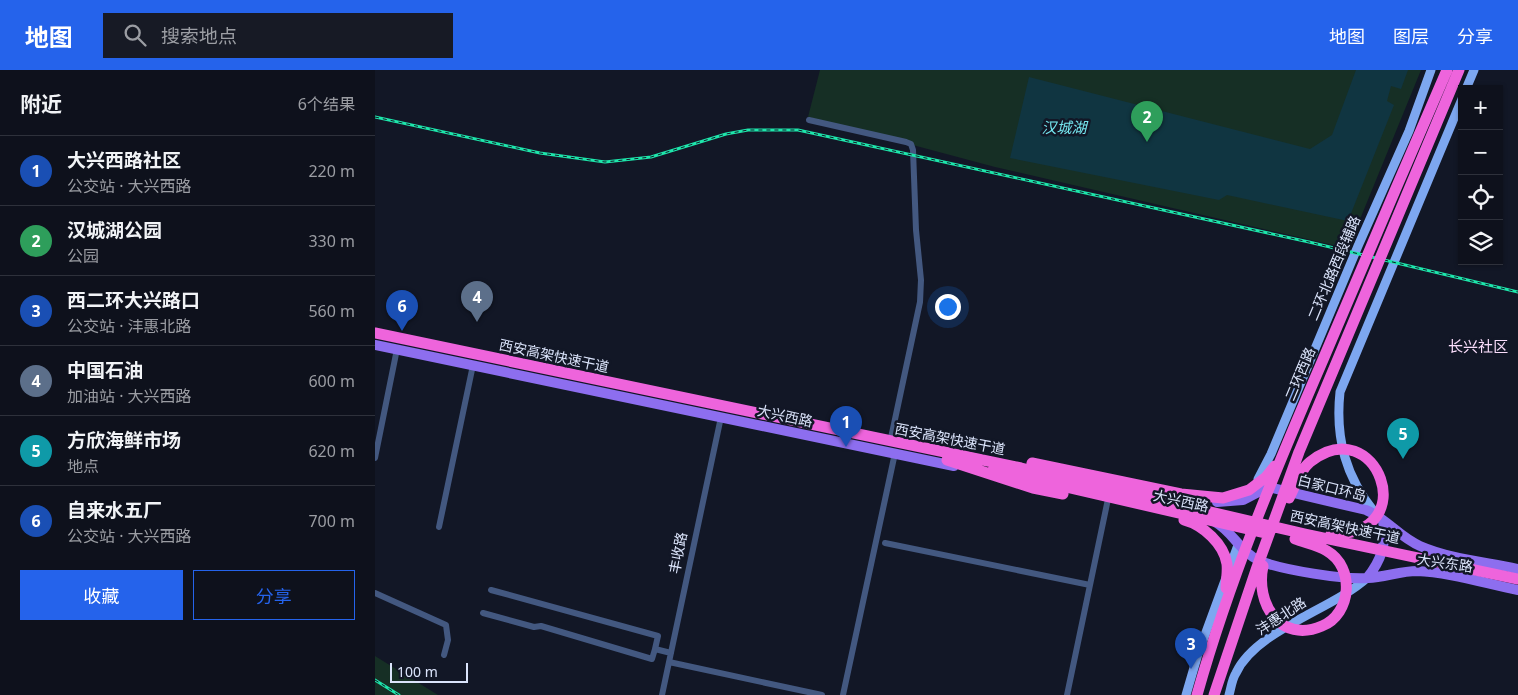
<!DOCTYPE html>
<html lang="zh">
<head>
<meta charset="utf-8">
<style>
  :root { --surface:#0e111c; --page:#171a25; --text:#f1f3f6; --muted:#9b9da3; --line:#2e313b; --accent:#2563eb }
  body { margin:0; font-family:"Noto Sans","Noto Sans SC",sans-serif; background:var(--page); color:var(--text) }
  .controls { position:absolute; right:15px; top:15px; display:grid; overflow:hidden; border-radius:0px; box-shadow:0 1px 4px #0004 }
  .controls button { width:45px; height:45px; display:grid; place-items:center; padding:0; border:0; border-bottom:1px solid var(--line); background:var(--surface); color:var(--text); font:25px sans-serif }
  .scale { position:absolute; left:15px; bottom:12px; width:78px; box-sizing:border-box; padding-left:5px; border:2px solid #dbe4fb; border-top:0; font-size:14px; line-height:18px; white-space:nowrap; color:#dbe4fb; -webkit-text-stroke:4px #121726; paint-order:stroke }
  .you { position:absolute; left:572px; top:236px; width:18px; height:18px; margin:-12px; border:4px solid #fff; border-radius:50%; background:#1a73e8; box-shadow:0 0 0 8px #1a73e833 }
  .badge { display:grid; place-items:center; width:32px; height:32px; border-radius:50%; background:var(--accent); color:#fff; font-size:16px; font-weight:700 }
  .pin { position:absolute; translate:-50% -41px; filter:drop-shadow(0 1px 2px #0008) }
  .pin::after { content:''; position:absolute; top:26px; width:18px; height:15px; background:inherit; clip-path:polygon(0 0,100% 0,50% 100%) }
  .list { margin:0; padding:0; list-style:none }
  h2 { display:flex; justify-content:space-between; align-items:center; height:65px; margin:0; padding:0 20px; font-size:21px }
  h2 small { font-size:16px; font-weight:400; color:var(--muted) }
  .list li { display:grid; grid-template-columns:32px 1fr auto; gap:15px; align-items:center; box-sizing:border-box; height:70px; padding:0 20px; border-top:1px solid var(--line) }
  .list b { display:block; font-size:19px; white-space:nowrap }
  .list p { margin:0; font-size:16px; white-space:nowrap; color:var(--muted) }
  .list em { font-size:16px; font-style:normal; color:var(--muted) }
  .actions { display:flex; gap:10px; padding:15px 20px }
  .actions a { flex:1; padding:11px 0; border:1px solid var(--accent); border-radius:0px; text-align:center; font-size:18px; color:var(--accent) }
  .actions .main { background:var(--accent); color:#fff }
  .icon { flex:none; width:28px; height:28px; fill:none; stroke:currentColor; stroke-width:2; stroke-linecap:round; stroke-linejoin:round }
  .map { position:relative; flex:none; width:1143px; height:625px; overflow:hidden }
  header { display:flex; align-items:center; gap:30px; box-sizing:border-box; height:70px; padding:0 25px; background:var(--accent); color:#fff }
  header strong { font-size:24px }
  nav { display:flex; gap:28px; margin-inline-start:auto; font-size:18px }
  .search { width:350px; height:45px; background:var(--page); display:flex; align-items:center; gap:12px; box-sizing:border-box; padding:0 18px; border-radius:0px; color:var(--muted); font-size:19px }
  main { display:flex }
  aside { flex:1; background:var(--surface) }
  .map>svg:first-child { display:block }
</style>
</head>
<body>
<header>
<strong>地图</strong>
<div class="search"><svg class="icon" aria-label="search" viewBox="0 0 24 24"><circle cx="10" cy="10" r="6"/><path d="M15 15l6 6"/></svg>搜索地点</div>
<nav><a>地图</a><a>图层</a><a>分享</a></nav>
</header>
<main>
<aside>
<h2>附近<small>6个结果</small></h2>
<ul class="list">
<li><span class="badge" style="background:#1a4fb4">1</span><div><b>大兴西路社区</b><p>公交站 · 大兴西路</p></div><em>220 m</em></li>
<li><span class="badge" style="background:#2e9e5b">2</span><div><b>汉城湖公园</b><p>公园</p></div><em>330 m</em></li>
<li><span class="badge" style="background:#1a4fb4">3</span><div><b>西二环大兴路口</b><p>公交站 · 沣惠北路</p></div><em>560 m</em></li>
<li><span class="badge" style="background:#5c6f8a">4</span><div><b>中国石油</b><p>加油站 · 大兴西路</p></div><em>600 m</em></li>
<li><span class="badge" style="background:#0f9aa8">5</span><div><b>方欣海鲜市场</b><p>地点</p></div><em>620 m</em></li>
<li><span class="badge" style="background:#1a4fb4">6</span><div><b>自来水五厂</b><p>公交站 · 大兴西路</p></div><em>700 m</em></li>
</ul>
<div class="actions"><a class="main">收藏</a><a>分享</a></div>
</aside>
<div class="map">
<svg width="1143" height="625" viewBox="0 0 1143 625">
  <rect width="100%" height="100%" fill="#121726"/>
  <path fill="#162f25" d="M445,0H1046L981,159L971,178L620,97L433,47Z
    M0,586L63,625H0Z"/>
  <path fill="#103541" d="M981,0H1033L1026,19L1016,16L1012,31L1019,35L973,151L852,125L844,130L635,88L654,7L935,79L957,65Z"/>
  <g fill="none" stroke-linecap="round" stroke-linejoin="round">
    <path stroke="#435880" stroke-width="6" d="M434,50L531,72L536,74L538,80L541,160L546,210L545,232L516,368
      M0,388L22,279
      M64,457L98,295
      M510,473L715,515
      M116,520L283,566L280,579
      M0,523L71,555L73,570L69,585
      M108,543L159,557L166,556L277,589L280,579L296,583
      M294,592L447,625
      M287,625L346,347
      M468,625L520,383
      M692,625L733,429"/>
    <path stroke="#7da7f0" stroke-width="9" d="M1091,19L1099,0
      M883,409L896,384L983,176L1034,61L1056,0
      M1001,444C971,408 960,369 965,322L1087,29
      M811,625L823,584L863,475
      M854,625C856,618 857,609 861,603C881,560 958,539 992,508"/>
    <path stroke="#8d6eef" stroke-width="10" d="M0,275L579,396
      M842,432L868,430L893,417L991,440C1011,448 1024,467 1045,476C1075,489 1111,492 1143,499
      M840,452C858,462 865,482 885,491C908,500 969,510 993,508C1010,507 1026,501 1042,501C1074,502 1112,514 1143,520
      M992,508C1006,491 1012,474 1008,451"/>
    <defs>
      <path id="rail" d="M0,47L165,83L230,92L276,87L351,64L373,60H423L934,172L1143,222
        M0,610L24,625"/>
    </defs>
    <use href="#rail" stroke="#1de6ab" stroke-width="3"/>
    <use href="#rail" stroke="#121726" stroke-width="1" stroke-dasharray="4" stroke-linecap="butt"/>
    <path stroke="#ee64dc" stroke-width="11" d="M0,263L646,398L930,464L1143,509
      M572,390L658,418L688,424
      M657,393L806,424L848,428L874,420L891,407L900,396
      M618,400L890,463
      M914,428C920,417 925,400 935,392C1001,339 1050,466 956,464
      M809,450C828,455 849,474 852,494C853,502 851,511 851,518
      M888,496C880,533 905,574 947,556C977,544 980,497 952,481C943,475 930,473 920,469
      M822,625C854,511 900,401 947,292C988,195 1030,97 1072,0
      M839,625L881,500L924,382L1084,0"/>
  </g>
  <g text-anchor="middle" stroke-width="5" stroke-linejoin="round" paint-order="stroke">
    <g font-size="14" fill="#dbe4fb" stroke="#121726">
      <text transform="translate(959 198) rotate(-67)" y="5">二环北路西段辅路</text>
      <text transform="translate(179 286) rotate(12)" y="5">西安高架快速干道</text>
      <text transform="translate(925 304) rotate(-67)" y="5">二环西路</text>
      <text transform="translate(410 346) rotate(12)" y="5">大兴西路</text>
      <text transform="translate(575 369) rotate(11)" y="5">西安高架快速干道</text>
      <text transform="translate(957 418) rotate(14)" y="5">白家口环岛</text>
      <text transform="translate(806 431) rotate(12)" y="5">大兴西路</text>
      <text transform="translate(970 457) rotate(12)" y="5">西安高架快速干道</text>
      <text transform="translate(303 483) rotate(-79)" y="5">丰收路</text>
      <text transform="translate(1070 493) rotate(8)" y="5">大兴东路</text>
      <text transform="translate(906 546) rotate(-33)" y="5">沣惠北路</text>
    </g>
    <g font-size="15" font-style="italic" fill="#75e7f0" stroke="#121726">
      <text x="689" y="63">汉城湖</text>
    </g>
    <g font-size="15" fill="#faddfb" stroke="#121726">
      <text x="1103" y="282">长兴社区</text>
    </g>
  </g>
</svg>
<div class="controls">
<button>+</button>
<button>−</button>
<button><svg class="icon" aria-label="locate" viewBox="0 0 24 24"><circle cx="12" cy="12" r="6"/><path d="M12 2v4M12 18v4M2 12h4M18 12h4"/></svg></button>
<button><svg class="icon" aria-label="layers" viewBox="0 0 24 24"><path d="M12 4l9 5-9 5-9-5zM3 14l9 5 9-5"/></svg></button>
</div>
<div class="scale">100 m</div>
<div class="you"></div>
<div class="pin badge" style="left:471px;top:377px;background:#1a4fb4">1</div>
<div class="pin badge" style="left:772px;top:72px;background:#2e9e5b">2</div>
<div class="pin badge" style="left:816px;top:599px;background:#1a4fb4">3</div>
<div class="pin badge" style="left:102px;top:252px;background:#5c6f8a">4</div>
<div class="pin badge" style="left:1028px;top:389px;background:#0f9aa8">5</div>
<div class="pin badge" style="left:27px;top:261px;background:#1a4fb4">6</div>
</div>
</main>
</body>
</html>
